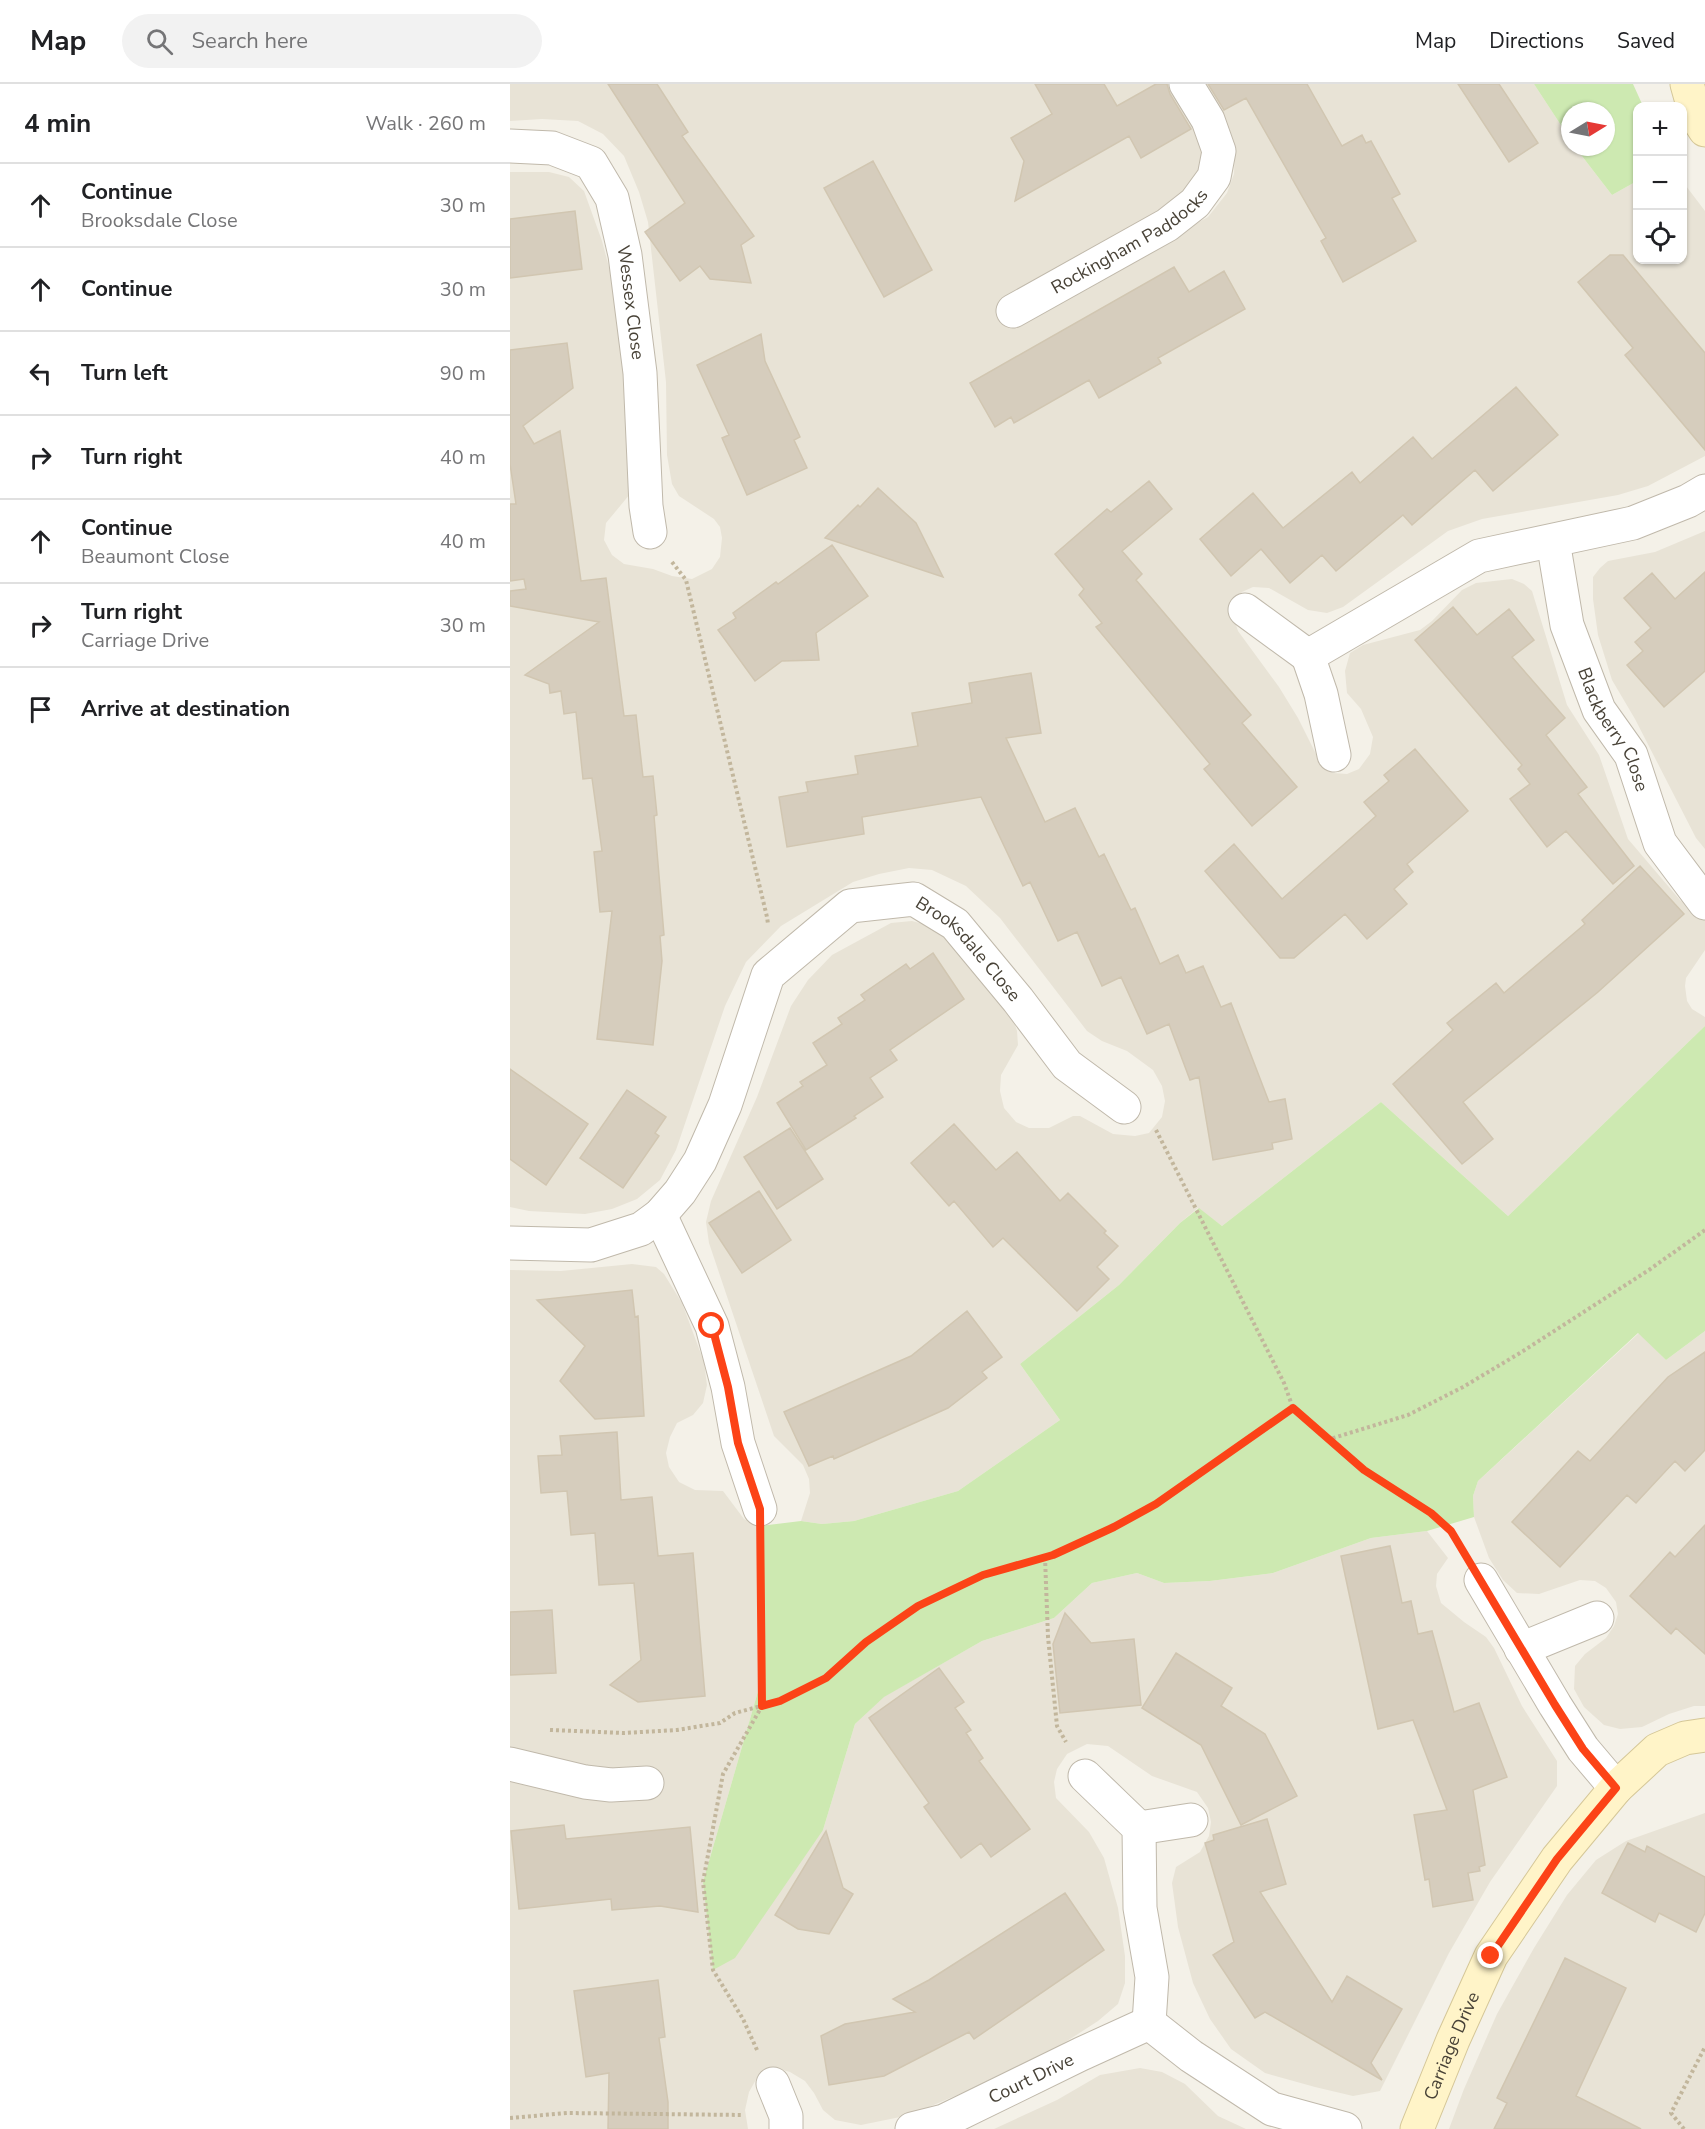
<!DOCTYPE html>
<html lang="en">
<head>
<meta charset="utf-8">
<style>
  :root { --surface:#fff; --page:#f2f2f2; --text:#202124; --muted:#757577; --line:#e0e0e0 }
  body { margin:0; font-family:"Nunito Sans",sans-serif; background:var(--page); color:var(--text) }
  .controls { position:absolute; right:18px; top:18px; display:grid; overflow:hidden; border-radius:12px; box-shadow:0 2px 4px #0004 }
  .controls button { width:54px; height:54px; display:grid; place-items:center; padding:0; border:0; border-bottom:2px solid var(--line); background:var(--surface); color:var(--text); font:30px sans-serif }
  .compass { position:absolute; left:1051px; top:18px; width:54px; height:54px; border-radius:50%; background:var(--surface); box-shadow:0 2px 4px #0004; rotate:80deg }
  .stop { position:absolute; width:18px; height:18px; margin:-14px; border:4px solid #fc4317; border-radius:50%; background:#fff }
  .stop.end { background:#fc4317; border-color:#fff; box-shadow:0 2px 6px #0008 }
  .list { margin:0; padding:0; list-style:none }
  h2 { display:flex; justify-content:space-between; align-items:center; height:78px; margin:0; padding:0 24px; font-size:26px }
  h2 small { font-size:20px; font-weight:400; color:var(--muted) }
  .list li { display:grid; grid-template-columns:39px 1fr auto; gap:18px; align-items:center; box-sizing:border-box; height:84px; padding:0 24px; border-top:2px solid var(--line) }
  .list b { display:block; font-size:22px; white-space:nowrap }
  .list p { margin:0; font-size:20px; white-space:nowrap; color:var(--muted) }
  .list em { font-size:20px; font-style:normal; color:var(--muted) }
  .icon { flex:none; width:33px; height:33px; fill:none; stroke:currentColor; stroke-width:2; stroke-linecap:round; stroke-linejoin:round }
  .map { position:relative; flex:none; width:1195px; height:2045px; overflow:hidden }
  header { display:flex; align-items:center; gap:36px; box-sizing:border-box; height:84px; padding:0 30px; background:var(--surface); border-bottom:2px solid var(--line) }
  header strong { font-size:28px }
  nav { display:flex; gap:33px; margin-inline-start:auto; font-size:21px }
  .search { width:420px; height:54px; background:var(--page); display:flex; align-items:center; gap:15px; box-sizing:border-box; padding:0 21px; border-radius:33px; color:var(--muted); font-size:22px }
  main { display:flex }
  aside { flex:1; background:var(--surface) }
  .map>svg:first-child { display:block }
</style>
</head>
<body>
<header>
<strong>Map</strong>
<div class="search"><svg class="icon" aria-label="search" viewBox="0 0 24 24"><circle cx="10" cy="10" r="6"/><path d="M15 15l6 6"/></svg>Search here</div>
<nav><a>Map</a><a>Directions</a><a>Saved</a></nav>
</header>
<main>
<aside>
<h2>4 min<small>Walk · 260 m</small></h2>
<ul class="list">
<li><svg class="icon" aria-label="ahead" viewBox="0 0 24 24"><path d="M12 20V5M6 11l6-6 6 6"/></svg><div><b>Continue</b><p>Brooksdale Close</p></div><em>30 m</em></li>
<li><svg class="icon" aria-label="ahead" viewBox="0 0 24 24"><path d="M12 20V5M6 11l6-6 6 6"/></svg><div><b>Continue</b></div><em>30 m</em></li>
<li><svg class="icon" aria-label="left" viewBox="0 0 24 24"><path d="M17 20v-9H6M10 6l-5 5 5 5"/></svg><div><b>Turn left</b></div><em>90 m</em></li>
<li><svg class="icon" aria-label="right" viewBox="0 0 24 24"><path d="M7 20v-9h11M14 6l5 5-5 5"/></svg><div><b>Turn right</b></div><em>40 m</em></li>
<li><svg class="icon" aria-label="ahead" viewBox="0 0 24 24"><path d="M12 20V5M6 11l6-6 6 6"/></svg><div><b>Continue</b><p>Beaumont Close</p></div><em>40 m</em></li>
<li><svg class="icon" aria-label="right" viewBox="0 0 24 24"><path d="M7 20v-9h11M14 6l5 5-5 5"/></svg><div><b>Turn right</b><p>Carriage Drive</p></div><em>30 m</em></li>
<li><svg class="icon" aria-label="arrive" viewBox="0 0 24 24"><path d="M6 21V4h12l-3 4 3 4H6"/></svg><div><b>Arrive at destination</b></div></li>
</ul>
</aside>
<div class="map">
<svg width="1195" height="2045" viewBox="0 0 1195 2045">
  <rect width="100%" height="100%" fill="#f4f1e8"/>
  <path fill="#e8e3d6" d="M0,0H663L691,49L695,78L676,111L538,189L552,214L698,133L717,109L724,90L725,62L719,44L693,0H1024L1060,55V63H1065L1102,111L1127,97L1128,176H1172L1173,98L1195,127V372L1138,402L1108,411L972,435L938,447L833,523L817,529L798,526L759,504L743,503L732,508L724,518L723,532L728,547L769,603L788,634L812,682L823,689L837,690L849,685L860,670L863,653L851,625L837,609L835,587L840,569L853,561L910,546L922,537L952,506L966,499L1002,495L1014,500L1022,507L1057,621L1089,671L1118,755L1170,816L1195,834V866L1176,894L1175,902L1177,917L1182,925L1195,933V942L998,1132L871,1018L712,1142L688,1124L670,1139L609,1201L510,1280L550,1336L448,1407L344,1437L312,1440L291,1437L300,1409L299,1395L293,1381L264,1352L199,1159L196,1138L201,1117L247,1013L281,922L298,896L322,871L381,839L402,837L425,843L439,856L503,935L507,947L508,961L491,991L490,1007L494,1024L506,1038L519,1044H539L563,1032H570L603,1050L625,1052L639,1049L652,1033L655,1017L652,1002L643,986L617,967L592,957L577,947L490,834L456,802L422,786L399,784L369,790L343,798L271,842L236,878L215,922L166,1066L150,1096L127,1115L102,1125L75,1130L19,1127L0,1123V88H39L59,93L74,107L92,157L107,213L126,380L120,410L96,439L94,456L102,471L114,480L143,485L162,492L182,495L202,485L210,473L212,454L210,443L204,435L169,412L162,400L157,371L156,298L138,138L129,108L114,72L93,50L68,37L32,35L0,37Z
    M1195,447V765L1186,754L1125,635L1102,596L1088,551L1083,515V493L1090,484L1098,477L1145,468Z
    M122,1180L146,1183L154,1190L172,1219L194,1278L197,1301L193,1319L183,1331L167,1339L160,1353L156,1369L159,1383L169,1398L185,1406L213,1407L234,1435L250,1442L251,1597L193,1798L313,1746L345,1640L373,1613L472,1557L544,1534L582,1499L627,1489L654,1499L700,1497L763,1489L861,1454L917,1447L938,1474L927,1490L926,1502L931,1519L954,1538L976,1553L984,1564L1012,1622L1047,1677V1702L980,1798L939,1869L870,2007L843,2012L805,2003L755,1989L721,1965L700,1935L683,1899L668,1843L662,1799L666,1783L690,1768L699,1752L701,1738L698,1724L687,1708L642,1692L598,1662L577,1660L557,1670L547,1685L544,1698L546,1714L579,1748L594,1774L608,1824L615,1872V1899L608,1920L588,1937L523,1979L400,2031L351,2041L325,2036L313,2026L304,2009L295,1997L280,1988L261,1983L248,1992L239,2008L235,2026L238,2045H0V1186L51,1187Z
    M1195,1247V1622H1184L1159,1630L1132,1643L1110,1645L1094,1641L1074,1623L1064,1605L1065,1582L1075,1570L1096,1554L1104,1542L1108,1530L1106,1518L1096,1504L1085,1497L1070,1496L1029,1510L1007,1509L993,1496L979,1474L964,1433L963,1412L968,1397L1129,1249L1156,1276Z
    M1195,1729V2045H939L954,2005L987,1930L1024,1864L1057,1811L1086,1776L1116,1757Z
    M630,1984L652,1988L675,2000L708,2032L736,2045H484L547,2016L590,1991Z"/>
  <path fill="#cde9b1" d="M1024,0H1123L1133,22H1128L1127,97L1102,111L1065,63H1096V27H1060V55Z
    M1195,942V1247L1156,1276L1128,1249L968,1397L963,1412L964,1433L917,1447L861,1454L763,1489L700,1497L654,1499L627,1489L582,1499L544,1534L472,1557L374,1613L345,1640L313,1746L225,1874L203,1886L193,1798L251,1597L250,1442L291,1437L312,1440L344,1437L448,1407L550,1336L510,1280L609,1201L670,1139L689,1124L712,1142L871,1018L998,1132Z"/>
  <path fill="#d6cdbd" stroke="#d1c6b1" stroke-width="1.5" d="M98,0H147L178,48L172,52L244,152L231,161L241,199L200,195L190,182L170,197L135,148L175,119Z
    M525,0H594L607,22L646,0H657L660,10L681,45L631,74L619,52L505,117L514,77L501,54L542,30Z
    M698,0H797L832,62L852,51L856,59L861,57L890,110L882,114L906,157L833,198L811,157L816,154L736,14L714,26Z
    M948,0H989L1028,59L999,78Z
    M363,77L422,186L374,213L314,104Z
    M65,127L72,185L0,194V135Z
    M1100,171H1113L1195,269V366L1115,271L1123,264L1068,198Z
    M664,183L679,208L714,187L735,225L648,274L651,279L589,314L579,296L504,339L501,333L485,343L460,299Z
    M251,250L255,277L290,353L284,356L297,384L237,411L212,354L219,351L187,281Z
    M57,259L63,304L13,342L24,360L50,347L71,497L96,494L114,632L126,631L133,693L143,692L147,731L144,732L154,851L150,852L152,877L143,961L87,955L102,827L90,828L84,768L92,767L82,694L73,695L66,628L54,630L51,607L40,609L39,600L15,591L89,538L0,522V507L16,505L14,495L0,497V420H6L0,380V266Z
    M1006,303L1048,351L983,407L965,386L902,441L893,431L826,487L812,471L780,499L751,465L721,492L690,455L743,409L773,444L842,388L850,399L903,353L922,375Z
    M639,397L662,425L612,467L632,490L626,496L741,631L732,639L787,703L742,742L694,685L700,680L586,543L592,539L569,511L574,505L545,470L597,425L601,428Z
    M368,404L406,439L433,493L315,454L348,421L350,423Z
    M322,461L358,512L306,549L309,576L272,577L245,597L208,546L226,534L223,529L266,498L268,500Z
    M1195,488V587L1154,623L1117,581L1133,567L1125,558L1141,544L1114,514L1142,489L1165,515Z
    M943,523L967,551L999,525L1024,556L1002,573L1055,634L1036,651L1077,703L1068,710L1124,782L1103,800L1056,747L1037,763L1000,715L1020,700L1008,685L1012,681L905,556Z
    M521,589L531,649L496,654L535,738L565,724L589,773L594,770L621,826L625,824L650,880L668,871L676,889L693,882L711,923L721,919L759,1018L775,1015L782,1055L762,1059L763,1065L703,1076L689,993L680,996L659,940L637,950L611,893L592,902L567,848L548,857L520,798L513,802L471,713L352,733L354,750L277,763L269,713L298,708L296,698L348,690L345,672L408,662L402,629L462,619L459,599Z
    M905,665L958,727L897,780L903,788L884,805L897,820L857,855L835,830L784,874H770L695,787L724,760L772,815L866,732L854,718L879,697L874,691Z
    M1130,782L1174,830L1088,908L953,1018L983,1055L952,1080L883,1000L943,946L937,939L986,899L994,909L1075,840L1072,836Z
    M423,869L454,915L380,966L387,976L360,994L373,1013L344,1032L346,1034L296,1066L267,1019L293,1002L290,998L317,981L303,959L332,940L328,934L355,916L351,911L396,880L400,885Z
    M0,985L78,1040L36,1101L0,1075Z
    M117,1006L156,1033L145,1049L149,1052L113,1104L70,1074Z
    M444,1040L486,1086L507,1068L550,1117L558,1109L596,1147L594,1149L608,1162L587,1183L599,1195L567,1227L493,1154L483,1163L444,1117L439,1122L401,1079Z
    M280,1044L313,1095L267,1125L234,1073Z
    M249,1107L281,1156L232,1189L199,1139Z
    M122,1206L125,1233L128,1232L134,1332L85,1335L50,1297L75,1262L27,1216Z
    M457,1227L492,1273L472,1288L477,1294L438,1324L324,1375L323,1372L299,1382L274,1328L401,1272Z
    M1195,1268V1366L1175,1387L1165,1377L1126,1419L1117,1411L1050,1483L1002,1438L1068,1367L1080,1377L1158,1293Z
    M107,1348L111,1416L142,1413L148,1472L183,1469L195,1612L128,1618L100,1601L131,1576L124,1499L89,1501L85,1449L61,1451L57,1407L31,1409L28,1372L52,1371L50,1352Z
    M1195,1441V1570L1166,1544L1161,1550L1120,1512L1160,1468L1165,1473Z
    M880,1462L892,1519L901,1517L908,1550L922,1547L944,1628L969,1619L997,1693L963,1706L975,1781L969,1783L970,1787L958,1789L963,1816L923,1823L919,1795L915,1796L904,1731L937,1726L903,1636L868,1645L831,1472Z
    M42,1526L46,1589L0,1591V1528Z
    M555,1529L581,1559L624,1555L631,1621L550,1629L543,1560Z
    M666,1569L722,1604L711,1622L755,1650L787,1712L731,1741L691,1661L632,1624Z
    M429,1584L454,1618L445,1624L461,1646L456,1649L473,1674L469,1677L520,1745L481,1773L471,1759L451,1774L414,1723L419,1719L359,1634Z
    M757,1735L776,1800L750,1808L822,1918L837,1892L892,1925L861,1979L872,1996L755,1928L745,1934L703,1871L724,1858L695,1759L704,1756L703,1751Z
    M54,1741L56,1755L180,1743L188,1828L150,1822L102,1826L101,1815L9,1825L1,1747Z
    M316,1747L333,1804L343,1810L319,1850L288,1845L265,1831Z
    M1118,1759L1135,1768L1137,1762L1195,1793V1829L1186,1848L1149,1829L1145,1838L1092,1809Z
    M555,1809L594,1866L464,1955L459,1948L374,1992L319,2001L311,1952L335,1940L405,1928L383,1915L419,1896Z
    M1055,1874L1116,1904L1066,2012L1131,2045H984L997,2019L987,2014Z
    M148,1896L155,1953L149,1954L158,2018V2045H98L99,1989L76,1993L64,1907Z"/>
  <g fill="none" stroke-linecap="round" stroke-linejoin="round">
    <defs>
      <g id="street">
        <path id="s1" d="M0,62L42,64L81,79L102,114L115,171L130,289L136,422L140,448"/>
        <path id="s2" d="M503,227L657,141L685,119L704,93L709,67L698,36L676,0"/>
        <path id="s3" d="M1043,457L1057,541L1089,626L1121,671L1150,759L1195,819"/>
        <path d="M735,526L798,572"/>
        <path d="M824,671L811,610L798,572L969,472L1123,439L1178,417L1195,407"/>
        <path d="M150,1131L202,1242L218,1303L228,1359L250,1425"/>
        <path id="s4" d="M0,1159L81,1161L131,1145L150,1131L170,1108L190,1077L215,1021L258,891L340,822L404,815L445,840L508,916L557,981L614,1023"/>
        <path d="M971,1496L1045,1621L1073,1665L1106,1704"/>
        <path d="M1011,1565L1087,1534"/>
        <path d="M0,1680L75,1698L101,1701L137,1699"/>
        <path d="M575,1692L629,1744L630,1824L642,1893L639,1939"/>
        <path d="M629,1744L681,1736"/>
        <path d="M639,1939L681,1972L762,2025L835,2045"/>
        <path d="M263,2000L276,2032V2045"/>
        <path id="s5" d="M402,2045L434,2037L571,1970L639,1939"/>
      </g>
      <g id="secondary">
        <path d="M1177,0L1186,32L1195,46"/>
        <path id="s6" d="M907,2045L943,1956L981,1872L1047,1775L1106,1704L1147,1666L1175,1654L1195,1651"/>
      </g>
    </defs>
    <use href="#street" stroke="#c0b9ab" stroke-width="35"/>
    <use href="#secondary" stroke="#d5c798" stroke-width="35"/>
    <path stroke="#c2b69c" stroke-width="4" stroke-dasharray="3 3" stroke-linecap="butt" d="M162,478L176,496L257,833L258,840
      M646,1046L774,1299L783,1324
      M821,1356C832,1366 843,1378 856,1387C889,1410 929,1426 950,1462
      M535,1473L538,1553L547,1642L556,1658
      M40,1646L114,1649L167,1646L210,1639L225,1629L270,1617L316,1594L356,1558L408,1522L473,1491L543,1471L604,1443L647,1420L783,1324L820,1355L898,1331L953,1303L1010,1269L1139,1186L1195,1146
      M247,1966L233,1935L203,1886L193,1798L213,1690L252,1622L250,1464
      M0,2034L57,2029L233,2031
      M1174,2045L1161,2029L1195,1963"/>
    <use href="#street" stroke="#fff" stroke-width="33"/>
    <use href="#secondary" stroke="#fff4c8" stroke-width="33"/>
  </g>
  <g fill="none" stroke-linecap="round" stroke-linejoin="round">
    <path stroke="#fc4317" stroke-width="8" d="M202,1242L218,1303L228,1359L250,1425L252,1622L270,1617L316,1594L356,1558L408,1522L473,1491L543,1471L604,1443L646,1420L783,1324L854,1386L921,1429L941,1447L1045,1621L1073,1665L1106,1704L1047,1775L981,1872"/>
  </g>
  <g text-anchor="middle" stroke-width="4.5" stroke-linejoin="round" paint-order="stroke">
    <g font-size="18" fill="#484237" stroke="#fff">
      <text dy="6" stroke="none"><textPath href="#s2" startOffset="136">Rockingham Paddocks</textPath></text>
      <text dy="6" stroke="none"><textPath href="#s1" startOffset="231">Wessex Close</textPath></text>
      <text dy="6" stroke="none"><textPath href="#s3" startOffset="200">Blackberry Close</textPath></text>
      <text dy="6" stroke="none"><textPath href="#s4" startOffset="669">Brooksdale Close</textPath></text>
      <text dy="6" stroke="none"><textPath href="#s6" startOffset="90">Carriage Drive</textPath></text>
      <text dy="6" stroke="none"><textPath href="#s5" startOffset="130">Court Drive</textPath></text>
    </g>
  </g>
</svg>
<div class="controls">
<button>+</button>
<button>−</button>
<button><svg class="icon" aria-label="locate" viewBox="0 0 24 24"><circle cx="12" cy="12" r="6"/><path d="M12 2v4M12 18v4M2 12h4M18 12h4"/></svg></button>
</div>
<svg class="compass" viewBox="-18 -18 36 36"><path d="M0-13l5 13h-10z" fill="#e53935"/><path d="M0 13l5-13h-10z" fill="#757577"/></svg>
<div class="stop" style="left:202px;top:1242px"></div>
<div class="stop end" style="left:981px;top:1872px"></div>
</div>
</main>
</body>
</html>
